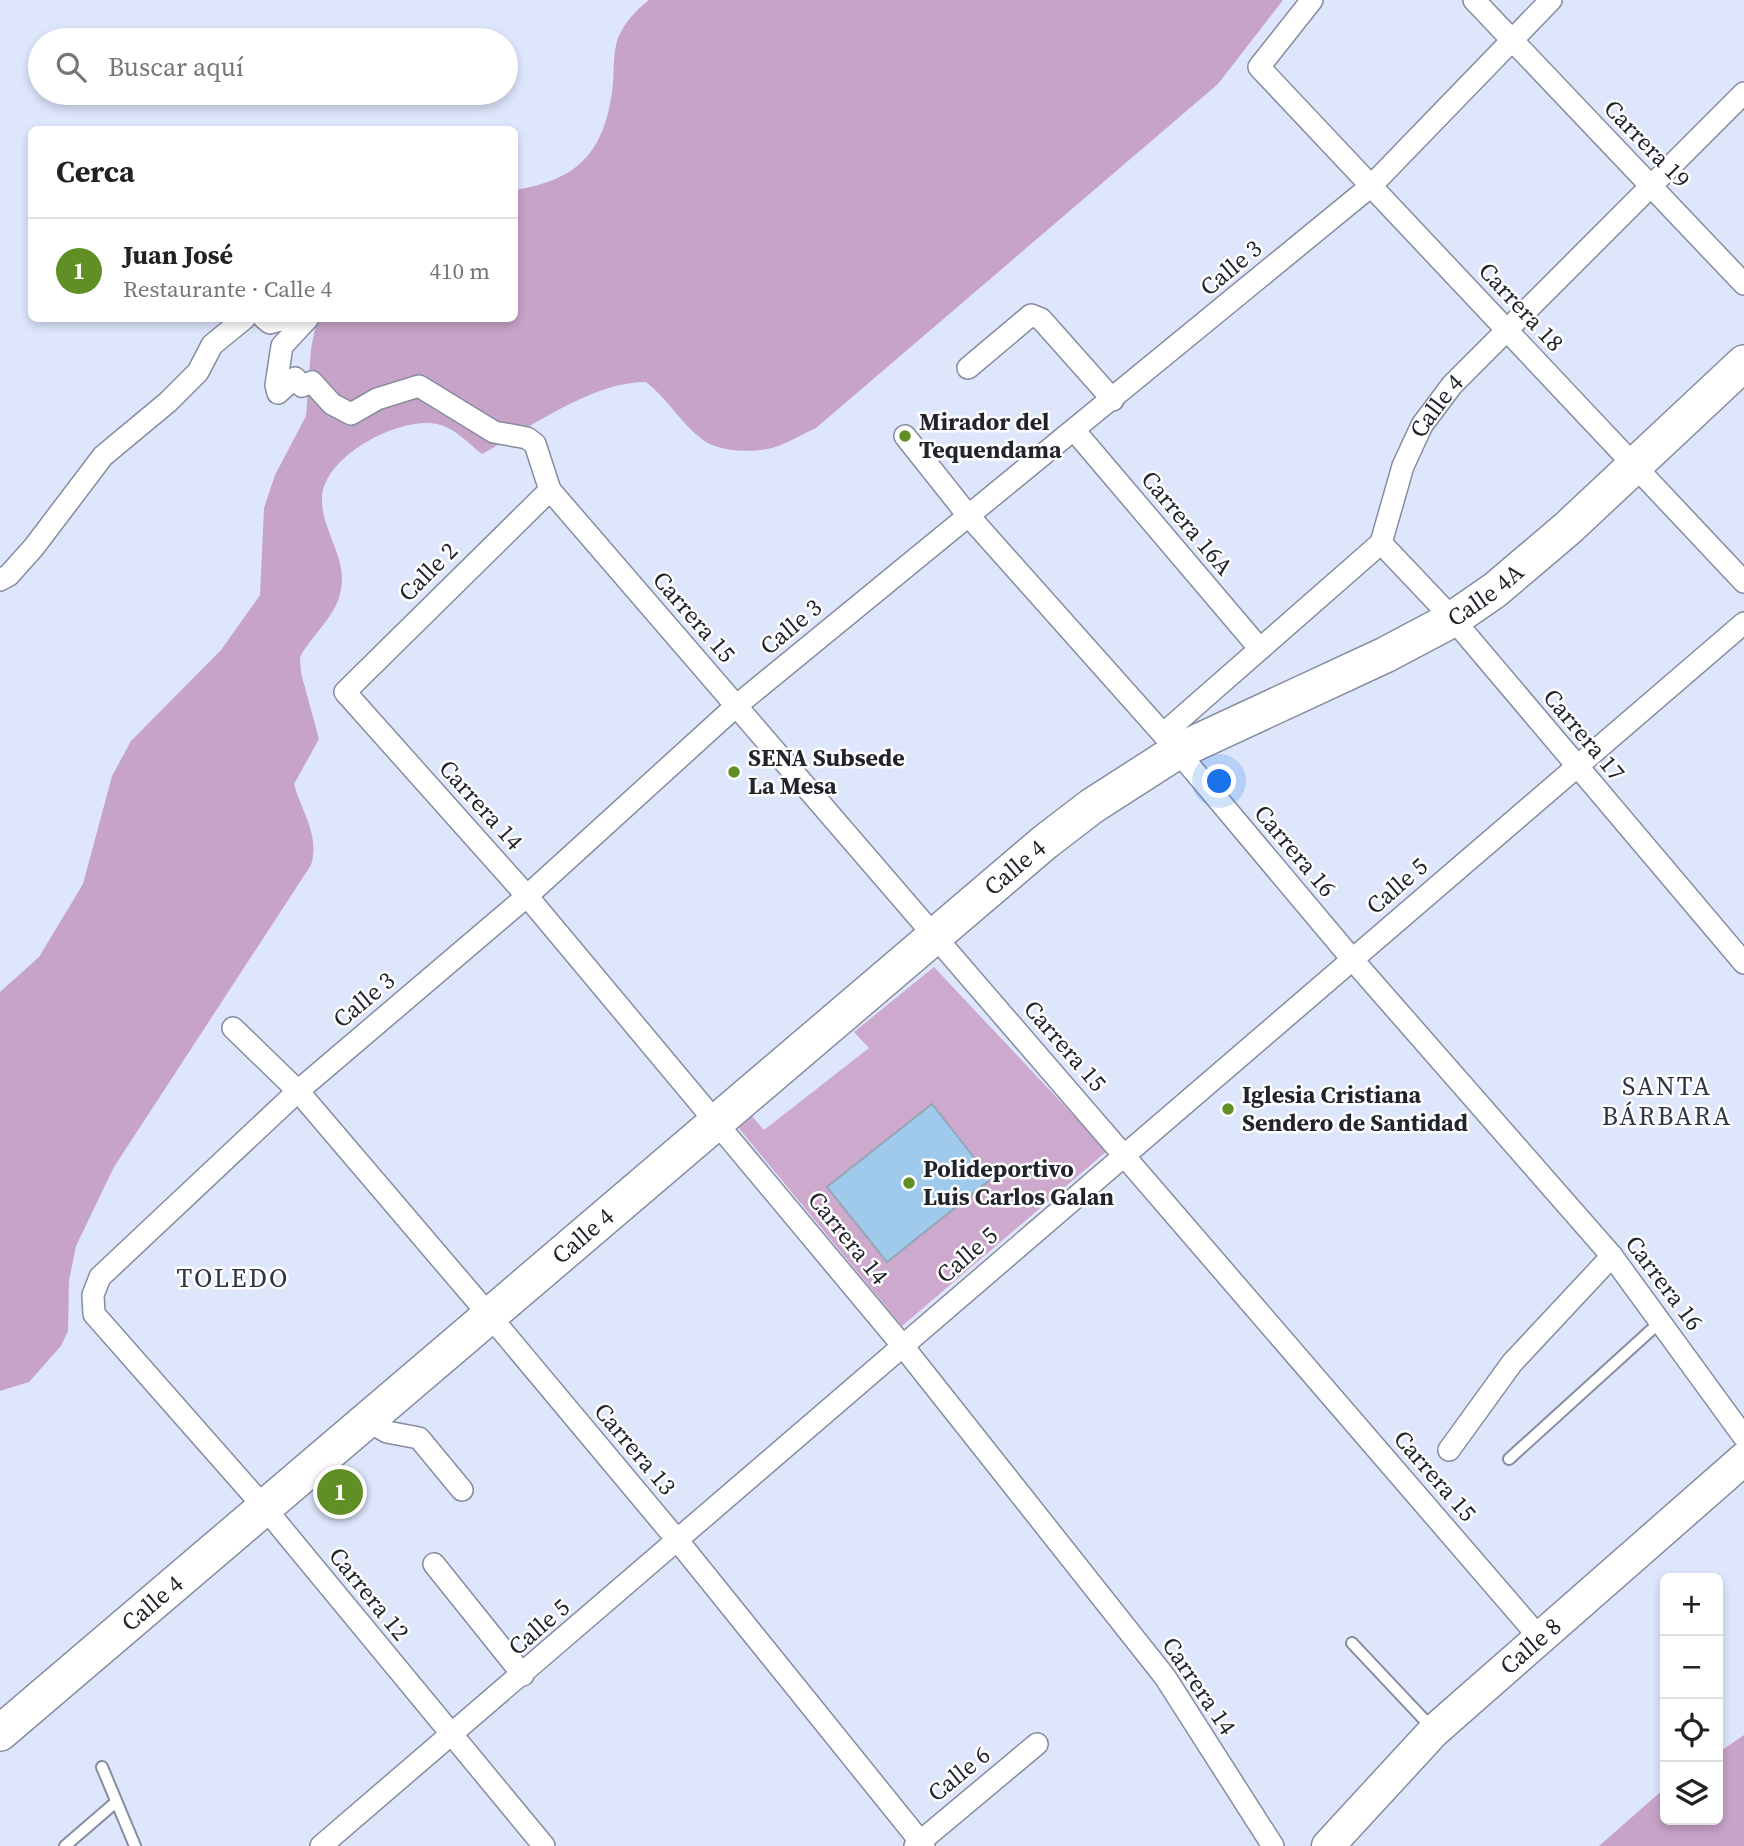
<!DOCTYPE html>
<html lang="es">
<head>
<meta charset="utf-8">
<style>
  :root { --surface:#fff; --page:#f2f2f2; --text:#222; --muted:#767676; --line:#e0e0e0; --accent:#608f25 }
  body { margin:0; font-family:"Source Serif 4",serif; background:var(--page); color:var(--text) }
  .controls { position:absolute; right:21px; bottom:21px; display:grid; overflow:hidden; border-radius:10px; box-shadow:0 4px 10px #0003 }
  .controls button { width:63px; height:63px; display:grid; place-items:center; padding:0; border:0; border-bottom:2px solid var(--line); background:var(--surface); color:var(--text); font:35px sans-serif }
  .you { position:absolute; left:1220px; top:782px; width:24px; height:24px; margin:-18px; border:5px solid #fff; border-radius:50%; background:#1a73e8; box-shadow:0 0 0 10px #1a73e833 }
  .badge { display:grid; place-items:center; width:46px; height:46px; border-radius:50%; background:var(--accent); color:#fff; font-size:23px; font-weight:700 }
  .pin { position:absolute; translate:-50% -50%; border:4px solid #fff; box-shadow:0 2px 7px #0006 }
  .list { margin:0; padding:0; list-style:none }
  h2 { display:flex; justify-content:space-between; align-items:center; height:91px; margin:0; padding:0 28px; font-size:30px }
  h2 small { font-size:23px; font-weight:400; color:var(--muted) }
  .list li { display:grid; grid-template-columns:46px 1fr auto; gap:21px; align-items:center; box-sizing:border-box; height:105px; padding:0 28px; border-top:2px solid var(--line) }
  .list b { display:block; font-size:26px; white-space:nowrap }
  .list p { margin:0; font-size:23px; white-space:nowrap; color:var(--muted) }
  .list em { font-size:23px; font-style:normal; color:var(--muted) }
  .icon { flex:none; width:38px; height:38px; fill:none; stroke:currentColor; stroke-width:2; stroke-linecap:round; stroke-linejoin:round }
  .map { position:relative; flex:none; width:1744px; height:1846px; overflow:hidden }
  .search { position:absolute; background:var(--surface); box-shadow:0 4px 10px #0003; left:28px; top:28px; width:490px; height:77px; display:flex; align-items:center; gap:18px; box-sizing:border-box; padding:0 24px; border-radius:38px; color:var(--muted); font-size:26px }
  .panel { position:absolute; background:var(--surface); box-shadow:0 4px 10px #0003; left:28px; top:126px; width:490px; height:196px; border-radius:10px }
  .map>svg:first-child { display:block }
</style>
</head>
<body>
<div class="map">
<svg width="1744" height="1846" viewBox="0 0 1744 1846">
  <rect width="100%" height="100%" fill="#dee6fc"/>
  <path fill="#cca9cd" d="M934,967L1107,1151L902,1326L737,1126L751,1115L764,1130L869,1048L854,1032Z"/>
  <path fill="#c7a3c8" d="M649,0H1283L1218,84L816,428C802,434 787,444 772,448C753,453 719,452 703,440C681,424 668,399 646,382C591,382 530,428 482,454C468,443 455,428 437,424C399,416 321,457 322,500C322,531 347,557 341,589C337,616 313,633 300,657L301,673L319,739L294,784C302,813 320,835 311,865L114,1167L76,1246L69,1281L68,1331L61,1346L29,1382L0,1391V992L39,957L83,884L112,776L131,741L221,650L260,595L264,508L275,475L306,416L311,349L317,319L514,318L515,190C577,180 603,154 612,92C615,74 612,55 618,38C625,22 635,11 649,0Z
    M1744,1735V1846H1599L1665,1788V1820H1718V1753Z"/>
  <path fill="#9fcaec" stroke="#95a7b6" stroke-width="2" d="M932,1104L991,1179L887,1262L827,1187Z"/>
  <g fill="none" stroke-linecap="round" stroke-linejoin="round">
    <defs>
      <path id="lane" d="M1509,1459L1660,1322
        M1352,1643L1432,1728
        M102,1767L135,1846
        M65,1846L116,1802"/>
      <g id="street">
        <path d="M1312,0L1259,67L1744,582"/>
        <path d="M1474,0L1744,284"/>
        <path d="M264,318L270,323L288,318"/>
        <path d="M308,318L282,346L276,385L278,393L295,378L302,386L312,382L332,404L351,414L377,399L419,386L494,432L527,438L535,444L550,490L1539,1637"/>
        <path d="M968,368L1031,315L1041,319L1113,400"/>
        <path d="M1074,430L1260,649"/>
        <path d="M905,436L967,514L1163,734L1352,959L1612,1256L1744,1437"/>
        <path d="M550,490L345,692L527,896L902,1345L1165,1677L1273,1846"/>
        <path d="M1381,543L1453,619L1744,963"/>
        <path d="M0,580L9,575L34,547L103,456L168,402L198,372L212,345L245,318"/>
        <path id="s1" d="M1163,734L1381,543L1403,466L1422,425L1452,385L1744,93"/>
        <path d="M233,1028L298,1091L489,1315L678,1541L924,1846"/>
        <path d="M366,1420L387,1432L419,1438L462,1490"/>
        <path d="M1449,1450L1512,1363L1612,1256"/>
        <path d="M434,1564L523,1675"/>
        <path d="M321,1846L1744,623"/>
        <path d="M544,1846L264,1507L94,1314L93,1295L100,1277L298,1091L527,896L736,706L1371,186L1551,0"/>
        <path d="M915,1846L1037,1744"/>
      </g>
      <g id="secondary">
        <path id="s2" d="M1328,1846L1434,1731L1744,1459"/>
      </g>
      <g id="primary">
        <path id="s3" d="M0,1733L1045,842L1092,806L1176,752L1385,655L1453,619L1495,590L1568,528L1744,363"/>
      </g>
    </defs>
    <use href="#lane" stroke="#868da1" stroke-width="14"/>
    <use href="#street" stroke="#868da1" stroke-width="24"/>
    <use href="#secondary" stroke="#868da1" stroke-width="35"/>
    <use href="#primary" stroke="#868da1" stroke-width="38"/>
    <use href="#lane" stroke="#fff" stroke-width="10"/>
    <use href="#street" stroke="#fff" stroke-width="21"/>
    <use href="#secondary" stroke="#fff" stroke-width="32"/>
    <use href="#primary" stroke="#fff" stroke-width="35"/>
  </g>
  <g fill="#608f25" stroke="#fff" stroke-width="2.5">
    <circle cx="905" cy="436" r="7"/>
    <circle cx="734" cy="772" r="7"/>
    <circle cx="1228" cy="1109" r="7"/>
    <circle cx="909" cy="1183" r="7"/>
  </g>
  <g text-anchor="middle" stroke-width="5" stroke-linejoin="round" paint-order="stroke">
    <g font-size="24" fill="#22242c" stroke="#fff">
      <text transform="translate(1647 144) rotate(46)" y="8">Carrera 19</text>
      <text transform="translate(1231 268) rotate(-40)" y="8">Calle 3</text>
      <text transform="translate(1521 307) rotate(47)" y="8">Carrera 18</text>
      <text dy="8" stroke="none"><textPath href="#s1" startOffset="439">Calle 4</textPath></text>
      <text transform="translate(1187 523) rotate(50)" y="8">Carrera 16A</text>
      <text transform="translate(428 572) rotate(-45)" y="8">Calle 2</text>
      <text dy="8" stroke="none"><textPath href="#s3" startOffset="1880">Calle 4A</textPath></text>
      <text transform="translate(694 617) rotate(49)" y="8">Carrera 15</text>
      <text transform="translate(791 627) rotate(-40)" y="8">Calle 3</text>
      <text transform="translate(1584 735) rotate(50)" y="8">Carrera 17</text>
      <text transform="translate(481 805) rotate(48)" y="8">Carrera 14</text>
      <text transform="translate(1295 851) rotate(50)" y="8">Carrera 16</text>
      <text dy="8" stroke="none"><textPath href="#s3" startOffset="1334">Calle 4</textPath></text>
      <text transform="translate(1397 886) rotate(-41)" y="8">Calle 5</text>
      <text transform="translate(364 1000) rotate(-40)" y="8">Calle 3</text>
      <text transform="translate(1065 1046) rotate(49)" y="8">Carrera 15</text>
      <text dy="8" stroke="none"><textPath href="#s3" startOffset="766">Calle 4</textPath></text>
      <text transform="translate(848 1238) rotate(51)" y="8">Carrera 14</text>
      <text transform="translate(967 1255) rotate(-41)" y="8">Calle 5</text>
      <text transform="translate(1664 1283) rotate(53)" y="8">Carrera 16</text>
      <text transform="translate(635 1449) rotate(50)" y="8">Carrera 13</text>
      <text transform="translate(1435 1476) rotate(49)" y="8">Carrera 15</text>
      <text transform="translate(369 1594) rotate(51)" y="8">Carrera 12</text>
      <text dy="8" stroke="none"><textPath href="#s3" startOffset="200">Calle 4</textPath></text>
      <text transform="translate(539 1627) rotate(-41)" y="8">Calle 5</text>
      <text dy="8" stroke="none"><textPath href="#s2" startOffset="285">Calle 8</textPath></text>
      <text transform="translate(1199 1686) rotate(56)" y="8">Carrera 14</text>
      <text transform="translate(959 1774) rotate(-39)" y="8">Calle 6</text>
    </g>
    <g font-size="24" font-weight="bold" fill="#22242c" stroke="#fff" text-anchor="start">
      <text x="919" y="430">Mirador del<tspan x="919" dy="28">Tequendama</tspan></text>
      <text x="748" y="766">SENA Subsede<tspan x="748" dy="28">La Mesa</tspan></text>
      <text x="1242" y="1103">Iglesia Cristiana<tspan x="1242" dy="28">Sendero de Santidad</tspan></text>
      <text x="923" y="1177">Polideportivo<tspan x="923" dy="28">Luis Carlos Galan</tspan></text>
    </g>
    <g font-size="26" letter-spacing="2" fill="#2e3444" stroke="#fff">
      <text x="1667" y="1095">SANTA<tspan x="1667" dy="30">BÁRBARA</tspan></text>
      <text x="233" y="1287">TOLEDO</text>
    </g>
  </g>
</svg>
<div class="controls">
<button>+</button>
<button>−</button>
<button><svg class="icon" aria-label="locate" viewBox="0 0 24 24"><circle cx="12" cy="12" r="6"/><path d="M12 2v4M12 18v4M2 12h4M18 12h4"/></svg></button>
<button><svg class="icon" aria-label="layers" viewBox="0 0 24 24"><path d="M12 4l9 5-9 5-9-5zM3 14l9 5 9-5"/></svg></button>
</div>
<div class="you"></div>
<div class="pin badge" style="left:340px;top:1492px">1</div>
<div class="search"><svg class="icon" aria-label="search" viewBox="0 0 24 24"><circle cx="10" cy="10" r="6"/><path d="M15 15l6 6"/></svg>Buscar aquí</div>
<section class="panel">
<h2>Cerca<small></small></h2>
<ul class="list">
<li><span class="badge">1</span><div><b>Juan José</b><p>Restaurante · Calle 4</p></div><em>410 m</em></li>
</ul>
</section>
</div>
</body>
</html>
